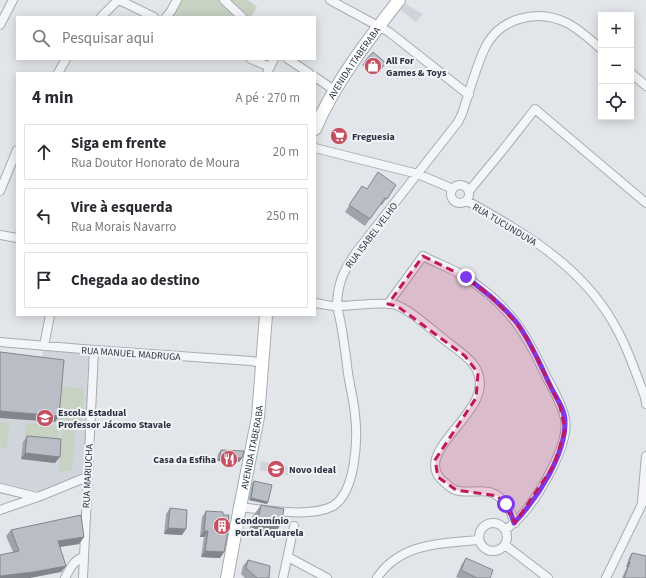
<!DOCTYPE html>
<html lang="pt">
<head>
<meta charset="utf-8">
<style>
  :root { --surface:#fff; --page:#f7f7f7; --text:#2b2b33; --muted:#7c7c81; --line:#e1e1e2 }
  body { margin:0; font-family:"Source Sans 3",sans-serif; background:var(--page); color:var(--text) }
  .controls { position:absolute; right:12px; top:12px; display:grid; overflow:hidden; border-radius:0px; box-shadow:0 2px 10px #0003 }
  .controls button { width:36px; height:36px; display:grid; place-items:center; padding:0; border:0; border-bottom:1px solid var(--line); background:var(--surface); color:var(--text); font:20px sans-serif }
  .stop { position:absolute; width:12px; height:12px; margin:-9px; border:3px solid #7c3aed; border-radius:50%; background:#fff }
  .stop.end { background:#7c3aed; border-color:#fff; box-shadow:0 1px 4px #0008 }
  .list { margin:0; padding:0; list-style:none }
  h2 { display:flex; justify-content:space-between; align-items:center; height:52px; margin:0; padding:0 16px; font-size:17px }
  h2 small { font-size:13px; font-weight:400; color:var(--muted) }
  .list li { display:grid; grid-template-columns:26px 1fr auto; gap:12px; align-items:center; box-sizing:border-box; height:56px; margin:0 8px 8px; padding:0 8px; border:1px solid var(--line); border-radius:0px }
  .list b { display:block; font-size:15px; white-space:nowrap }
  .list p { margin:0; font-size:13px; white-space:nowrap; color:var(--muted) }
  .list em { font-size:13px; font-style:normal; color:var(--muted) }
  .icon { flex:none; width:22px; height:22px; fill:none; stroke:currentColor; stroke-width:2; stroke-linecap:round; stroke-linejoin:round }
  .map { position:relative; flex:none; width:646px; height:578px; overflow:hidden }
  .search { position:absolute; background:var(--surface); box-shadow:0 2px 10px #0003; left:16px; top:16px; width:300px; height:44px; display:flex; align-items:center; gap:10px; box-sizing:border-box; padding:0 14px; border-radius:0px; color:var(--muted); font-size:15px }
  .panel { position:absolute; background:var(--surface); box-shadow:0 2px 10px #0003; left:16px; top:72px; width:300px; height:244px; border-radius:0px }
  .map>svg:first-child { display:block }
</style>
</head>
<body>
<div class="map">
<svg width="646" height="578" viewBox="0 0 646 578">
  <rect width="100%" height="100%" fill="#e2e5e9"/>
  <path fill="#d0d4db" d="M404,3L423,14L416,22L399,9Z
    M44,346L91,348L88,472L44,492L0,486V359L41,364Z
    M261,461L294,468L292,476L259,470Z"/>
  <path fill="#c7d2c3" d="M177,0H248L257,7L251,17H166Z
    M58,386L84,389L82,425L55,422Z
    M0,422L9,423L7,448L0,447Z
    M26,423L59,426L57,443L25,440Z
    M62,425L75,426L72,471H59Z"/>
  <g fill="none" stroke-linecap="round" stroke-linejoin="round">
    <defs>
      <path id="street" d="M119,0L154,17
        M224,0L242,17
        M330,0L389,32L469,95
        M101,17L118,0
        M166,17L171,11L177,0
        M0,25L13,0
        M251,59L270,67
        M288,59L309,73
        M58,73L66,59
        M267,73L274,59
        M631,73L646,86
        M315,77L334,90
        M315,148L418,174L453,189
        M451 194a9 9 0 1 1 18 0a9 9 0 1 1-18 0Z
        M0,191L17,150
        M469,191L502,151L535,109L646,203
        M467,201C522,231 578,264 611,319C626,343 635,371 645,397L646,404
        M0,235L17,238
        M315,303C323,304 331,307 339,306C355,306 382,301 396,305C411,310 433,331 446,341C455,348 466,355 473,364C503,404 426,439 436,471C437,476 440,478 443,481C447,484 450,488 455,490C469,495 487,486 499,497C508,504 511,513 515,523
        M388,304L423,256C436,263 451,268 464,276C470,279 475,284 481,288C514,313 528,338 545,374C552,388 562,403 565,419C570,445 538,497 521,516C516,521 511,526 505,530
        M0,342L94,350L251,361L263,363
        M44,346L50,315
        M0,488L37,497
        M642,502L646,456
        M240,507C264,510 311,518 333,506C356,492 358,438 355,415C354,401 350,387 348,373C345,351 343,328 337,307C337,283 344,270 357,251L458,122L462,114C469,93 475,70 484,50C498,18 537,8 567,23C579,29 591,40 601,49
        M0,510L38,497L87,477
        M479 537a14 14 0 1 1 28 0a14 14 0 1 1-28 0Z
        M505,545L548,578
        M288,557L327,578
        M65,578C70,569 73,561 83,557
        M83,578L94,350
        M283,578L294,526
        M377,578C400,543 442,543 479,540
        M606,578L646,496"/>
      <g id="secondary">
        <path id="s1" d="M315,129C335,82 368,40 399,0"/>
        <path id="s2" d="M227,578L240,507L258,417L266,315"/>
      </g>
    </defs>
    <use href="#street" stroke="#a7acb3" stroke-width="10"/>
    <use href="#secondary" stroke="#a7acb3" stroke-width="14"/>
    <use href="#street" stroke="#f4f5f8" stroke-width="8"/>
    <use href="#secondary" stroke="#fff" stroke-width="12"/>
  </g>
  <path fill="#9fa3aa" d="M365,61L386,63L383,67L375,75L362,65Z
    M396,185L382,205L380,204L365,226L345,212L362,186L367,189Z
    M27,436L55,463L21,459L23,442Z
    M221,450L242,458L239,462L217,461L218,454Z
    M254,481L267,504L249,500L252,483Z
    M261,505L281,524L272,537L249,532L252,517Z
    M170,508L182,535L164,534L166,514Z
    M206,511L224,552L220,558L201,557L204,537H200L202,517Z
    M11,530L84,537L79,544L59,547L66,566L61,572L13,552L6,536Z
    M632,553L646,578H622L627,567H626L629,558Z
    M466,558L490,578H459L456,577L462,564Z
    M248,560L269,578H245L241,574L243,566Z"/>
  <path fill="#82858b" d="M0,411L59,416L55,422L0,418Z
    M25,453L60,457L55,463L21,459Z
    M220,457L242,458L239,462L217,461Z
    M251,498L268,502L267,504L249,500Z
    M258,519L281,524L272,537L249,532Z
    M168,528L186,529L182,535L164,534Z
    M204,531H208L204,537H200Z
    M84,537L79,544L53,548L58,541Z
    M205,551L224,552L220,558L201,557Z
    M629,562H630L627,567H626Z
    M66,566L61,572L30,578H0V576Z"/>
  <path fill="#b9bec6" stroke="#82858b" d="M373,52L386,63L379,71L365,61Z
    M378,172L396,185L387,199L385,198L370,219L349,205L362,186L367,189Z
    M0,352L64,360L59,416L0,411Z
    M27,436L61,439L60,457L25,453Z
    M221,450L244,451L242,458L220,457Z
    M254,481L272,485L268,502L251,498Z
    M261,505L284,509L281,524L258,519Z
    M170,508L187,510L186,529L168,528Z
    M206,511L223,512V515H229L227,536L224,552L205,551L208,531H204Z
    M81,515L84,537L58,541L66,566L34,572L0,576V555L19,551L11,530Z
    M632,553L646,556V578H624L630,562H629Z
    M466,558L493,570L490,578H477L461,570Z
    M248,560L270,566L269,578H257L246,568Z"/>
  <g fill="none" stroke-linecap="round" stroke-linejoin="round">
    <path stroke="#7c3aed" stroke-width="5" d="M466,277C484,291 503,305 517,323C531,342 540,364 550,385C555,396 565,409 565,421C566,455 537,499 514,523L510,511L506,504"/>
  </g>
  <path fill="#c2185b" fill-opacity="0.2" stroke="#c2185b" stroke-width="3" stroke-dasharray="8 5" stroke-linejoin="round" d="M423,256L465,277L490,295L517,324L530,343L560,406L565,430L554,465L515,523L498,496L456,490L438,477L435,460L476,398L478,373L465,356L397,306L388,304Z"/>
  <defs>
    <symbol id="shop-disc" viewBox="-11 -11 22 22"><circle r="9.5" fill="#c55061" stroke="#f1f3f7"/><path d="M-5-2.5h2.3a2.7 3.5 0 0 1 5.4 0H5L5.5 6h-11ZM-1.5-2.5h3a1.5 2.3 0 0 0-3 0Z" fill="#fff"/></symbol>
    <symbol id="supermarket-disc" viewBox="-11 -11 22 22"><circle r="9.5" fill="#c55061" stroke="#f1f3f7"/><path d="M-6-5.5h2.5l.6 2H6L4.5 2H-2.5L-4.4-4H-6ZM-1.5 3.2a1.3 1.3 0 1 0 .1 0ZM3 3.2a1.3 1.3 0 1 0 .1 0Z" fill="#fff"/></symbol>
    <symbol id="school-disc" viewBox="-11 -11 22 22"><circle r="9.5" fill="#c55061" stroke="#f1f3f7"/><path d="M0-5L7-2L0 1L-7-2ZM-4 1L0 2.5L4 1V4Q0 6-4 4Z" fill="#fff"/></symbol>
    <symbol id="restaurant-disc" viewBox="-11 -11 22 22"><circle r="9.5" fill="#c55061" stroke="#f1f3f7"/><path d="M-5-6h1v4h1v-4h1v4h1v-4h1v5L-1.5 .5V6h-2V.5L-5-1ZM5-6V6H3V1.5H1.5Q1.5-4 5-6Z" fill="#fff"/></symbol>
    <symbol id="building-disc" viewBox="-11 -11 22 22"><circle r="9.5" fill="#c55061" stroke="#f1f3f7"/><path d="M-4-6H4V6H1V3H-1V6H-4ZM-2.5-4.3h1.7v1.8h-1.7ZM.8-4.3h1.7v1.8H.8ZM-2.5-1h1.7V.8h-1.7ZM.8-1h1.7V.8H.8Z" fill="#fff"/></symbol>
  </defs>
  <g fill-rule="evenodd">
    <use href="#shop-disc" x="363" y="56" width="20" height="20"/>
    <use href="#supermarket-disc" x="329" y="126" width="20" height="20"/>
    <use href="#school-disc" x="35" y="408" width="20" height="20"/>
    <use href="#restaurant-disc" x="219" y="449" width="20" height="20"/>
    <use href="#school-disc" x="266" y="459" width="20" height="20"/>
    <use href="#building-disc" x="212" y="516" width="20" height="20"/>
  </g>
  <g text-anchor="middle" stroke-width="4" stroke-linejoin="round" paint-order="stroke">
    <g font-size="10" font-weight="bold" fill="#2b3240" stroke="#f1f3f7" text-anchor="start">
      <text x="386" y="64">All For<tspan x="386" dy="12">Games &amp; Toys</tspan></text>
      <text x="352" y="140">Freguesia</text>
      <text x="58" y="416">Escola Estadual<tspan x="58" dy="12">Professor Jácomo Stavale</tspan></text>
      <text x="216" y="463" text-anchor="end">Casa da Esfiha</text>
      <text x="289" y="473">Novo Ideal</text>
      <text x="235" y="524">Condomínio<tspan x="235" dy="12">Portal Aquarela</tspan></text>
    </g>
    <g font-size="10" fill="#2b3240" stroke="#f1f3f7">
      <text dy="4" stroke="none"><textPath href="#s1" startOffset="77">AVENIDA ITABERABA</textPath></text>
      <text transform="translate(505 224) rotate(31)" y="4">RUA TUCUNDUVA</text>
      <text transform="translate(371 235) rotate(-53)" y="4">RUA ISABEL VELHO</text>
      <text transform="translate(131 353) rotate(4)" y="4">RUA MANUEL MADRUGA</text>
      <text dy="4" stroke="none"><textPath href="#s2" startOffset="133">AVENIDA ITABERABA</textPath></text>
      <text transform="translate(87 476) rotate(-87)" y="4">RUA MARIUCHA</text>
    </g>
  </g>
</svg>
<div class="controls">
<button>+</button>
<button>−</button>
<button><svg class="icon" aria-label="locate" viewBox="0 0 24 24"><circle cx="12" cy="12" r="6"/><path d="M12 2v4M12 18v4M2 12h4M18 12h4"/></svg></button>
</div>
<div class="stop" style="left:506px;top:504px"></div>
<div class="stop end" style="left:466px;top:277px"></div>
<div class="search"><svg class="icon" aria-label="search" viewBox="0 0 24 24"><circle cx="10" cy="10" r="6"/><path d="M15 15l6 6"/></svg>Pesquisar aqui</div>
<section class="panel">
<h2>4 min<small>A pé · 270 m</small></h2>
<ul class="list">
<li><svg class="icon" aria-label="ahead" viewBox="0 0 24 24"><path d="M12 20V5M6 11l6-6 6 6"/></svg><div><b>Siga em frente</b><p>Rua Doutor Honorato de Moura</p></div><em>20 m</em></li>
<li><svg class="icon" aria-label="left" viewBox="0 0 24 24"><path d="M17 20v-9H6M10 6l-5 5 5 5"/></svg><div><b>Vire à esquerda</b><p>Rua Morais Navarro</p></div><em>250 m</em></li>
<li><svg class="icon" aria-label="arrive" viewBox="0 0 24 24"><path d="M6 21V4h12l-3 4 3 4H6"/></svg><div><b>Chegada ao destino</b></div></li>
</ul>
</section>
</div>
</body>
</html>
